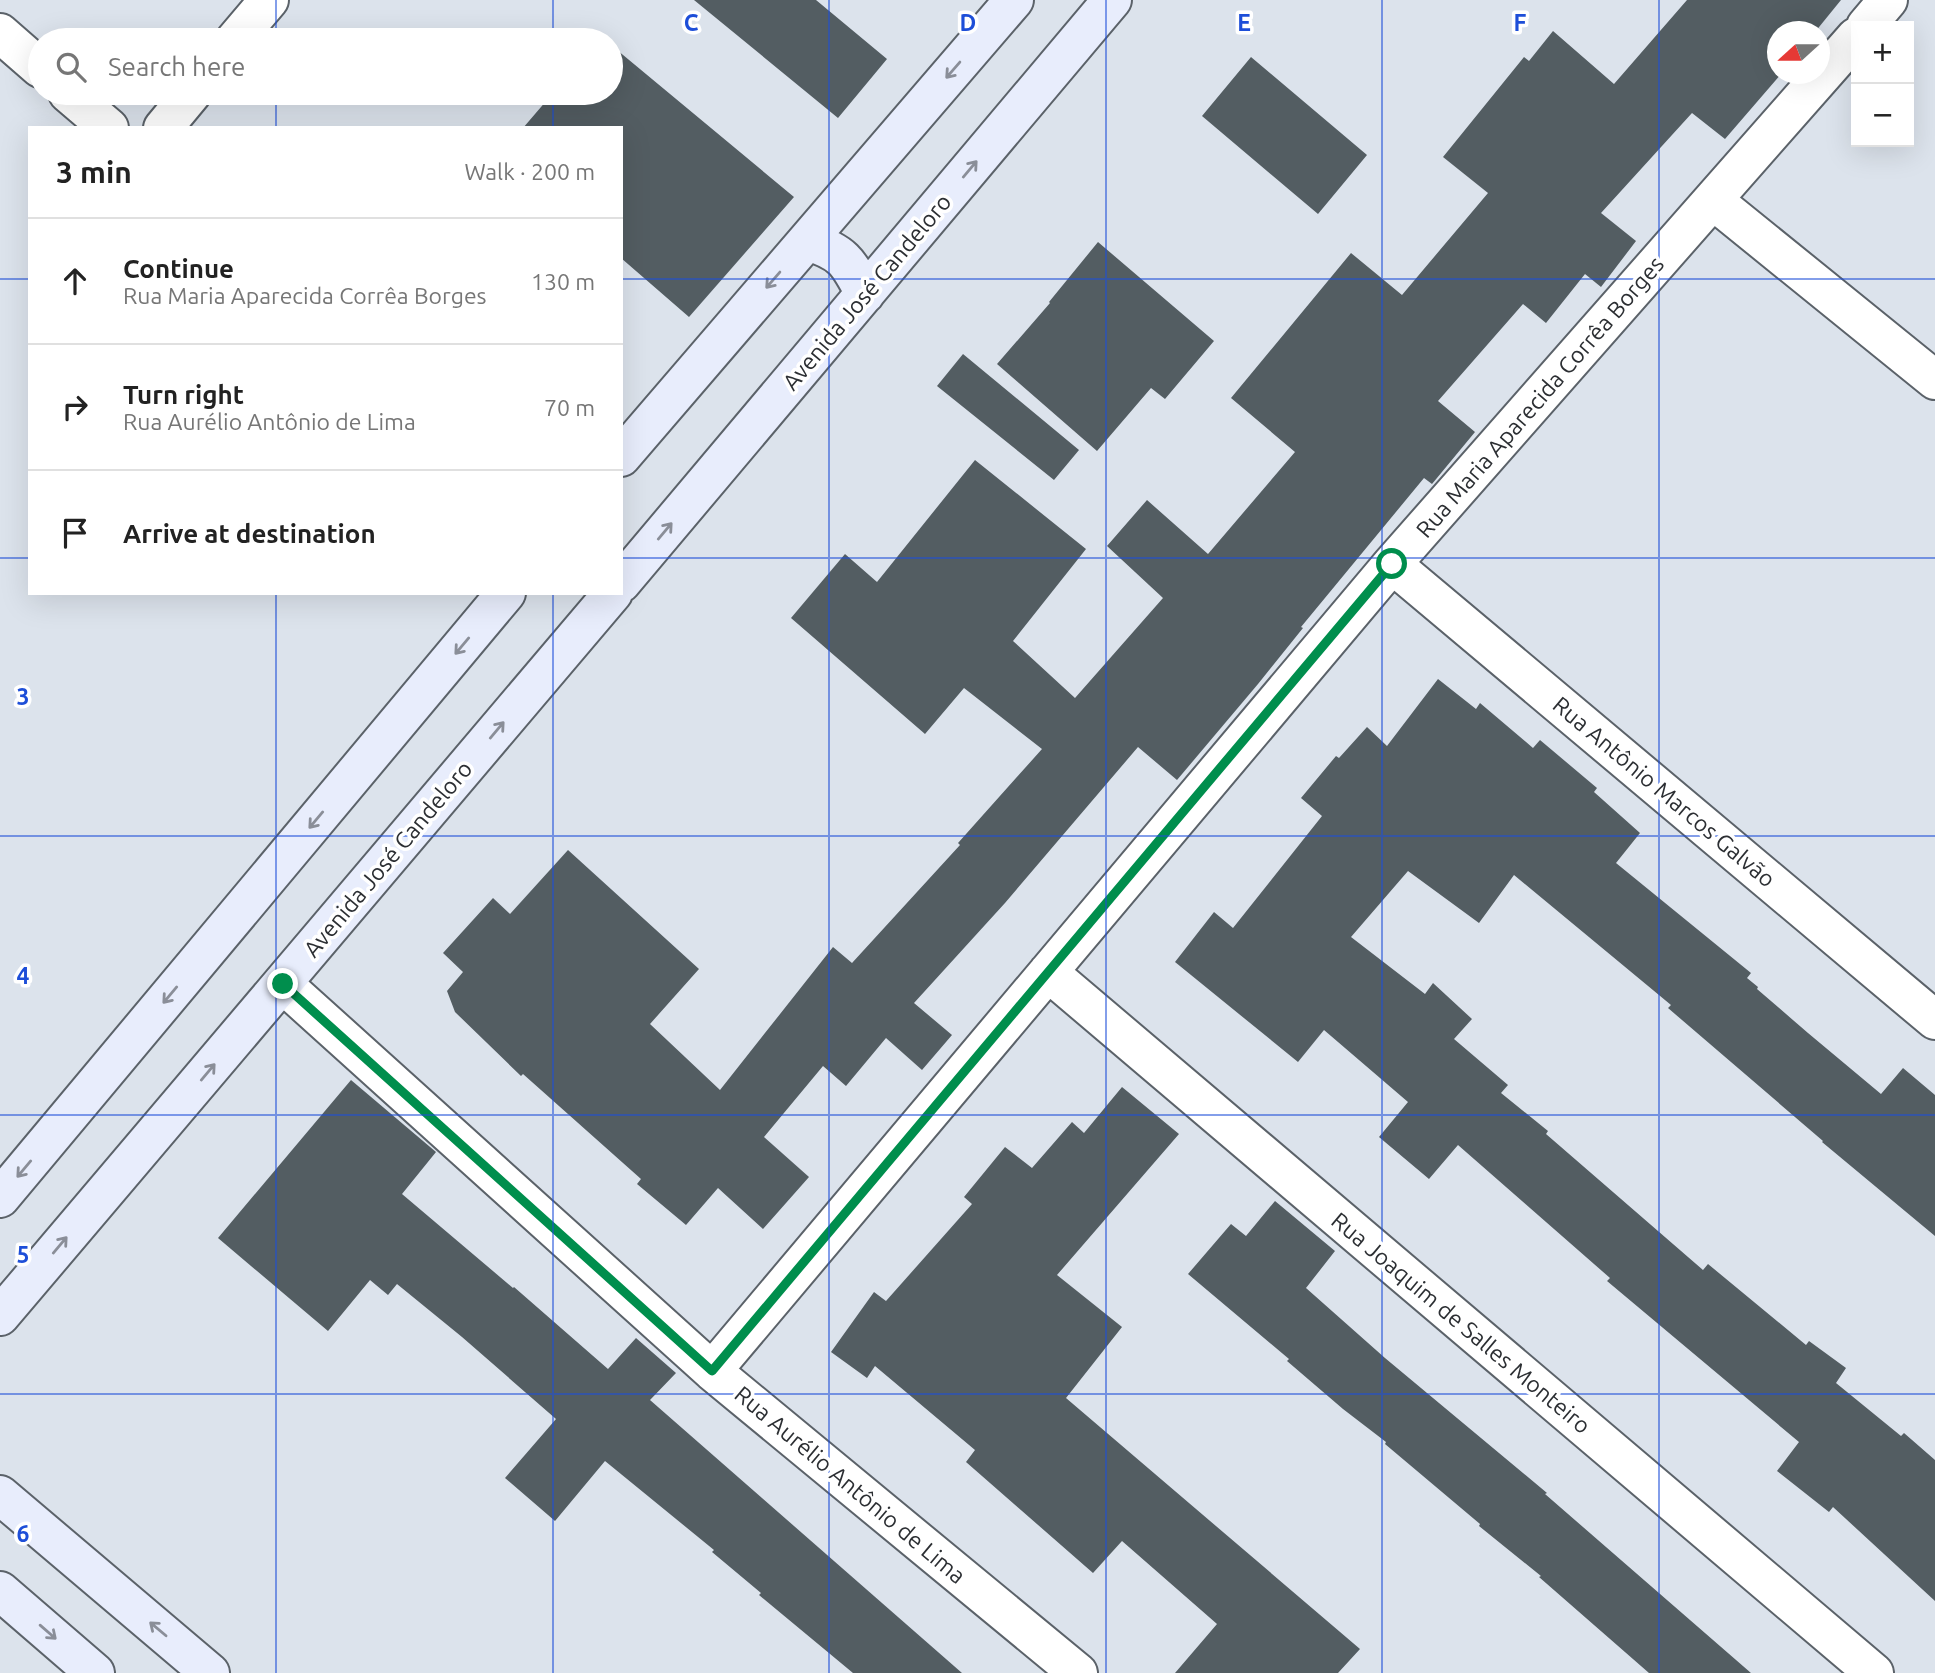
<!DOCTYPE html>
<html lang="en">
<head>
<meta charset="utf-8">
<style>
  :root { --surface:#fff; --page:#f6f6f6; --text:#222; --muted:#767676; --line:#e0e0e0 }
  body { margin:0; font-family:Ubuntu,sans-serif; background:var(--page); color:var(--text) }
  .controls { position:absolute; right:21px; top:21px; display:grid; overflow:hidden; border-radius:0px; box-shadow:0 7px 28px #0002 }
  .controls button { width:63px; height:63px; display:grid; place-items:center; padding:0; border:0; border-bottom:2px solid var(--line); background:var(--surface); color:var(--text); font:35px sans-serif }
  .compass { position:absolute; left:1767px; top:21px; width:63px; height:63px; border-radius:50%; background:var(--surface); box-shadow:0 7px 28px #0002; rotate:249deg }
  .stop { position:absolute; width:21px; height:21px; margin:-16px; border:5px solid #008e4d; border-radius:50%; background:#fff }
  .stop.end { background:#008e4d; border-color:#fff; box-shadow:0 2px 7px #0008 }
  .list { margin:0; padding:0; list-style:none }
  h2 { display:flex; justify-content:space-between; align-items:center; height:91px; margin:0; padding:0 28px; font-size:30px }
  h2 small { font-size:23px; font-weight:400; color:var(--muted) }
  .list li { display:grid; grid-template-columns:46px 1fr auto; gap:21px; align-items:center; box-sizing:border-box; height:126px; padding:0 28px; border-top:2px solid var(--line) }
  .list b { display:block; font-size:26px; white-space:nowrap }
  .list p { margin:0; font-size:23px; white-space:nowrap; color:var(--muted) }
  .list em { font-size:23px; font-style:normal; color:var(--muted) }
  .icon { flex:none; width:38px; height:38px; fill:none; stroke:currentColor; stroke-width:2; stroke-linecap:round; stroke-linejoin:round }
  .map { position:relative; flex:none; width:1935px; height:1673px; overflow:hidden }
  .search { position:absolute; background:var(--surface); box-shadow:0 7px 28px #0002; left:28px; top:28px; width:595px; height:77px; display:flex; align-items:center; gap:18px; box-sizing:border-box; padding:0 24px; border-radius:38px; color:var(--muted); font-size:26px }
  .panel { position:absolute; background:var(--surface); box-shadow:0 7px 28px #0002; left:28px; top:126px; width:595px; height:469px; border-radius:0px }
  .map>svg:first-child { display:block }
</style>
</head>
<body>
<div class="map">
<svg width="1935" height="1673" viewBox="0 0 1935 1673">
  <rect width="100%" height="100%" fill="#dce3ec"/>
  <path fill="#535d62" d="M694,0H816L887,59L838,118Z
    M1687,0H1841L1815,32H1777V74H1781L1725,139L1692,113L1601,213L1636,241L1601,287L1585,274L1546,323L1523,304L1438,401L1475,432L1432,484L1424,478L1301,627L1303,628L1258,684L1177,780L1138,747L1005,903L914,1003L952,1035L922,1070L886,1038L846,1086L823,1066L764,1137L809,1177L763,1229L718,1188L686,1225L637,1184L641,1179L523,1074L521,1076L455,1012L447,991L463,972L443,953L493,898L510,914L568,850L699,969L650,1024L720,1090L833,947L852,963L960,845L958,843L1042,749L964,688L925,734L791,618L845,554L877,582L975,460L1086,549L1013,641L1075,698L1163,598L1107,546L1147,500L1208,554L1295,452L1231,398L1351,253L1402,295L1488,193L1443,157L1524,57L1529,61L1553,31L1614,84Z
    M611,45L794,197L689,317L621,258V128H523L553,93H611Z
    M1251,57L1367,155L1318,214L1202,116Z
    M1098,242L1214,341L1165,399L1151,388L1097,451L997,364L1050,303L1049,302Z
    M963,354L1079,450L1054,480L937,386Z
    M1438,679L1476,709L1480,703L1533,748L1540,740L1597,788L1594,792L1640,833L1616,863L1751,973L1747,978L1758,987L1757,989L1808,1033L1881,1094L1903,1068L1935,1095V1236L1822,1142L1823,1141L1668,1008L1671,1005L1514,875L1479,923L1408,871L1351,937L1425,994L1433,983L1472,1019L1454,1039L1508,1085L1501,1093L1548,1131L1546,1134L1703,1270L1708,1264L1806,1345L1809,1341L1846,1368L1836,1383L1901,1436L1904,1433L1935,1460V1601L1833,1507L1829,1512L1777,1471L1799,1442L1607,1281L1610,1278L1458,1145L1429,1179L1379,1137L1408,1102L1324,1030L1298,1062L1175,962L1214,912L1233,928L1322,816L1301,798L1336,756L1339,758L1367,727L1387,746Z
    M351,1080L436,1152L402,1194L513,1288L514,1287L608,1369L636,1338L676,1373L650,1400L962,1673H853L759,1595L761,1593L712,1552L714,1550L605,1461L555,1521L505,1478L556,1419L462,1337L397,1284L388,1295L370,1280L328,1331L218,1238Z
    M1122,1087L1179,1134L1057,1275L1122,1327L1066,1398L1360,1649L1338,1673H1175L1217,1624L1122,1541L1093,1573L966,1462L975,1450L875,1366L867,1378L831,1352L874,1292L886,1301L972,1204L964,1197L1005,1147L1032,1168L1072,1122L1084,1133Z
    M1275,1201L1335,1251L1306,1288L1385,1358L1547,1493L1545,1494L1751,1673H1649L1539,1577L1541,1576L1479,1526L1480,1524L1385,1444L1386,1442L1343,1409L1287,1361L1289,1359L1188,1274L1231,1224L1246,1236Z"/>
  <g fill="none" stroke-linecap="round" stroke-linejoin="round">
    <defs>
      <path id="street" d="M1866,26L1888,0
        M0,33L40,68
        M235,40L269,0
        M68,93L109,128
        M163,128L192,93
        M1714,201L1935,380
        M1392,564L1935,1020
        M1048,972L1874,1673
        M283,984L712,1371L1078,1673
        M712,1371L1392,564L1856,37"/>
      <path id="secondary" d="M807,241C843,252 848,261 865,294
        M621,457L1014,0
        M621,583L1112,0
        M0,1198L506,593
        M0,1316L613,593
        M0,1495L210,1673
        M0,1591L95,1673"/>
    </defs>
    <use href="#street" stroke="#5b6269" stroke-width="42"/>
    <use href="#secondary" stroke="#5b6269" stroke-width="42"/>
    <use href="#street" stroke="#fff" stroke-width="38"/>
    <use href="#secondary" stroke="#e8edfc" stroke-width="38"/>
  </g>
  <defs><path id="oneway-shaft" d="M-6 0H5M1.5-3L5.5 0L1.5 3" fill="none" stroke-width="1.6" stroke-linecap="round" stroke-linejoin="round" transform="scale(1.75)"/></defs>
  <g stroke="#8a8e98">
    <use href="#oneway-shaft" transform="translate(953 70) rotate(131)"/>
    <use href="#oneway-shaft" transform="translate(970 169) rotate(-50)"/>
    <use href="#oneway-shaft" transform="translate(773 280) rotate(131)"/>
    <use href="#oneway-shaft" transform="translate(665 531) rotate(-50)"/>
    <use href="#oneway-shaft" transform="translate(462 646) rotate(130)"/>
    <use href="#oneway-shaft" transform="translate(497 730) rotate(-50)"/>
    <use href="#oneway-shaft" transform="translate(316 820) rotate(130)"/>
    <use href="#oneway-shaft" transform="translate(170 995) rotate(130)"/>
    <use href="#oneway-shaft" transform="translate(208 1072) rotate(-50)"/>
    <use href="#oneway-shaft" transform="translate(24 1169) rotate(130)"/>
    <use href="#oneway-shaft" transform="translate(60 1245) rotate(-50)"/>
    <use href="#oneway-shaft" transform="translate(158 1629) rotate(-140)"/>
    <use href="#oneway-shaft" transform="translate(48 1632) rotate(41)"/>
  </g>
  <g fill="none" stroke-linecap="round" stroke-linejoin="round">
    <path stroke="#008e4d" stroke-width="9" d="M283,984L712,1371L1392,564"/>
  </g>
  <path fill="none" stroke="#1d4ed8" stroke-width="2" stroke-opacity="0.55" d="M276,0V40M553,0V40M829,0V1673M1106,0V1673M1382,0V1673M1659,0V1673M276,93V128M553,93V128M0,279H30M621,279H1935M0,558H30M621,558H1935M276,593V1673M553,593V1673M0,836H1935M0,1115H1935M0,1394H1935"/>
  <g text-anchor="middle" stroke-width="7" stroke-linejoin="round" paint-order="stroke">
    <g font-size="23" fill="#2c2f33" stroke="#fff">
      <text transform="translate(867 292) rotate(-50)" y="8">Avenida José Candeloro</text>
      <text transform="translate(1540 397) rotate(-49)" y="8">Rua Maria Aparecida Corrêa Borges</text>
      <text transform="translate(1664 792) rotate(40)" y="8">Rua Antônio Marcos Galvão</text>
      <text transform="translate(388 859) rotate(-50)" y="8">Avenida José Candeloro</text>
      <text transform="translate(1461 1323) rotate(40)" y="8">Rua Joaquim de Salles Monteiro</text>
      <text transform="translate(850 1485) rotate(40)" y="8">Rua Aurélio Antônio de Lima</text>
    </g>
  </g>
  <g font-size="23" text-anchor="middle" font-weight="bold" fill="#1d4ed8" stroke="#fff" stroke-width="7" stroke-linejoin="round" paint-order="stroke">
    <text x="691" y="31">C</text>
    <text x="968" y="31">D</text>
    <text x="1244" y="31">E</text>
    <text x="1520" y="31">F</text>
    <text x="23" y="705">3</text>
    <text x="23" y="984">4</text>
    <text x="23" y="1263">5</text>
    <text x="23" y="1542">6</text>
  </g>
</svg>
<div class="controls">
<button>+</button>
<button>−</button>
</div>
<svg class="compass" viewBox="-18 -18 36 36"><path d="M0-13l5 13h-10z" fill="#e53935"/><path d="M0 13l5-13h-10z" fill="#767676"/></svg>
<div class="stop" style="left:1392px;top:564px"></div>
<div class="stop end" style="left:283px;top:984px"></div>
<div class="search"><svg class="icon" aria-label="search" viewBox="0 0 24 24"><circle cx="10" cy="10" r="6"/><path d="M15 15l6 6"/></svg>Search here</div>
<section class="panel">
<h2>3 min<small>Walk · 200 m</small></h2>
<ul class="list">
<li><svg class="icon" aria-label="ahead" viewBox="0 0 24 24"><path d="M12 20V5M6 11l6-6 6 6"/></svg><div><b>Continue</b><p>Rua Maria Aparecida Corrêa Borges</p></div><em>130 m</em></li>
<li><svg class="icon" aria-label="right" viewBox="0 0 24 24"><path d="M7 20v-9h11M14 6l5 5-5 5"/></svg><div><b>Turn right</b><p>Rua Aurélio Antônio de Lima</p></div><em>70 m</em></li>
<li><svg class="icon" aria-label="arrive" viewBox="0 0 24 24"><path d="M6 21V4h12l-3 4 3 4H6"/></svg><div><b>Arrive at destination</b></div></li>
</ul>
</section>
</div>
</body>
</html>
